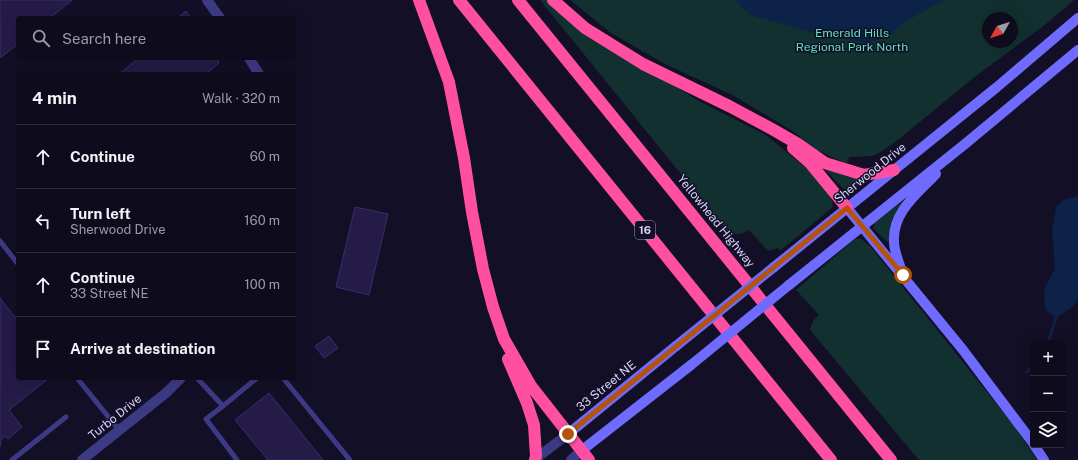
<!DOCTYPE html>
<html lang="en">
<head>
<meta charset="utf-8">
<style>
  :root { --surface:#0e0b1c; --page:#171425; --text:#f1f3f6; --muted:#9b9ba3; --line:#2e2b3b }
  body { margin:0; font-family:"Public Sans",sans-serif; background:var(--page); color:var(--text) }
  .controls { position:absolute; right:12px; bottom:12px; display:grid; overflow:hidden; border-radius:4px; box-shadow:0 4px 16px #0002 }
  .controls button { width:36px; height:36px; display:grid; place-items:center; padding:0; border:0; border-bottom:1px solid var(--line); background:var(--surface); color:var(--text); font:20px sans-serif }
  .compass { position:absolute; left:982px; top:12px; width:36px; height:36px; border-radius:50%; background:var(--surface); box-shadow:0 4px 16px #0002; rotate:231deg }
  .stop { position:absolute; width:12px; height:12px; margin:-9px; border:3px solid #b45309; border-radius:50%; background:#fff }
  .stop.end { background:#b45309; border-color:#fff; box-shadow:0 1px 4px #0008 }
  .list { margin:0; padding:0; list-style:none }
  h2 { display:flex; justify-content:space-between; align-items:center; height:52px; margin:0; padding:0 16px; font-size:17px }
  h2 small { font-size:13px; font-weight:400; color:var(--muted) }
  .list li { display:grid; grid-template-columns:26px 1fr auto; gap:12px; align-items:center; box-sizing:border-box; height:64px; padding:0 16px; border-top:1px solid var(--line) }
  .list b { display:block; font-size:15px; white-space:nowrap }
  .list p { margin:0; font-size:13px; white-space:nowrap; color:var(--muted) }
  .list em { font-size:13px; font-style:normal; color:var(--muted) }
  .icon { flex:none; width:22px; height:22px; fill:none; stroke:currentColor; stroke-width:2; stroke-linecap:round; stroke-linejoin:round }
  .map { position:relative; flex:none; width:1078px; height:460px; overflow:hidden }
  .search { position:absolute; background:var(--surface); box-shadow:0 4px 16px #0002; left:16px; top:16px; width:280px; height:44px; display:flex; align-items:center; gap:10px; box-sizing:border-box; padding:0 14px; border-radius:4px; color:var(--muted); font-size:15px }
  .panel { position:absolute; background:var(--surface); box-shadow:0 4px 16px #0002; left:16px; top:72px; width:280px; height:308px; border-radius:4px }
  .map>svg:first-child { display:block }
</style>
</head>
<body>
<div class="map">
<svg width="1078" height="460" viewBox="0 0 1078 460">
  <rect width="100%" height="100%" fill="#130f26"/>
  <path fill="#12302f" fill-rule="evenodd" d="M540,0H548L672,84L697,100L766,135L811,172L827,189L832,201L833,207L780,251L778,248L768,251L749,230C740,235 736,235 727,231Z
    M570,0H1074L1046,24L976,76L894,143L879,153L872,156L849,157L847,164L817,150L791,130L732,95L663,63L611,33ZM988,18H1012V42H988Z
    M821,165L862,178L864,181L863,183L850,193H847Z
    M907,198L890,230L889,241L887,242L873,228L875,222Z
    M855,239H861L870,246L1015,427L1037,460H919L810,330L813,321L819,315L796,290Z"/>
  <path fill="#0c2248" d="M735,0H945L920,13L897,28L894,33L884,38L867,43L815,33L750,15Z
    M1078,196V301L1071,308L1056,318L1046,310L1044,301L1045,287L1055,269L1052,230L1056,207L1065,199Z"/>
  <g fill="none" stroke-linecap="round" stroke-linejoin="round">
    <path stroke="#0c2248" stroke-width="3" d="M1048,343L1056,318
      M1027,372L1033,365"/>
  </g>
  <path fill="#241b47" stroke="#3b2d73" d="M0,0H72L50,18H18V44L0,58Z
    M186,11L191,18H180L179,17Z
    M139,58H216L219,63L206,74H119Z
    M355,207L388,214L369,295L336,287Z
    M0,298L18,321V378H49L9,410L22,427L8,439L5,436L1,440L0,447Z
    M329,336L338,348L324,358L315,346Z
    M269,393L323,460H268L235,420Z"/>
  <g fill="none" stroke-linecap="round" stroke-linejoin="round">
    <path stroke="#3d3a85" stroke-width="5" d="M0,241L18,264
      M77,378L119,430
      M197,378L223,406L257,378
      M283,378L350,460
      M223,406L206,419L237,460
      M12,460L66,417"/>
    <path stroke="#3d3a85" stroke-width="10" d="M207,0L220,18
      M249,58L259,74
      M82,460L166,393L181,378"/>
    <path stroke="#3d3a85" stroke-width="10" d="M534,460L568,434
      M571,460L581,451"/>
    <path stroke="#6f6bff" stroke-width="10" d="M847,208L963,350L1033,443
      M774,267L997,87L1078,18
      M902,272C899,262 894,251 894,242C892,212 918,193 936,174
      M789,285L965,144L1078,50
      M568,434L676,346
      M1034,445L1044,460
      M581,451L691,365"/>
    <path stroke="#ff4fa3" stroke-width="12" d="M419,0L449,82L464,158L472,212L483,269L493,307L504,339L531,386L589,460
      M459,0L831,460
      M518,0L891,460
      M553,0L585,28L643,64L729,106L772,129L798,144L825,163L864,175L894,170
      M793,148L810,163L847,208
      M508,359L527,403L534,425L536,456L535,460"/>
    <path stroke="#6f6bff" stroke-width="10" d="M676,346L774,267
      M691,365L789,285"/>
  </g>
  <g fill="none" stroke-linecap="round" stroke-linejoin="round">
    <path stroke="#b45309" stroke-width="5" d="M568,434L847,208L903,275"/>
  </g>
  <g text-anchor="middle" stroke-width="3" stroke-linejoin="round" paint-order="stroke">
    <rect fill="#130f26" stroke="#9e99be" stroke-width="1" x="635" y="221" width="20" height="18" rx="3"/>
    <g font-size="11" font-weight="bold" fill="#d9d4ff">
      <text x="645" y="234">16</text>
    </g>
    <g font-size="12" fill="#5fe0c0" stroke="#130f26">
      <text x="852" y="37">Emerald Hills<tspan x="852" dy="14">Regional Park North</tspan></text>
    </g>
    <g font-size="12" fill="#d9d4ff" stroke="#130f26">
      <text transform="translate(870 173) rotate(-39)" y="4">Sherwood Drive</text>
      <text transform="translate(716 221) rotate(51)" y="4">Yellowhead Highway</text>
      <text transform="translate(606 386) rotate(-39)" y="4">33 Street NE</text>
      <text transform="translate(115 417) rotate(-39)" y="4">Turbo Drive</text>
    </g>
  </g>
</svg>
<div class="controls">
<button>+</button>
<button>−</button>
<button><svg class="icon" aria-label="layers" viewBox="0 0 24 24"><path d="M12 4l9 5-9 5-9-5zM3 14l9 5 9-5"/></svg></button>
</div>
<svg class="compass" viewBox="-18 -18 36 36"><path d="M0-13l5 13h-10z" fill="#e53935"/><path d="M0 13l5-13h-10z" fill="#9b9ba3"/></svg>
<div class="stop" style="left:903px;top:275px"></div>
<div class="stop end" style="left:568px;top:434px"></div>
<div class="search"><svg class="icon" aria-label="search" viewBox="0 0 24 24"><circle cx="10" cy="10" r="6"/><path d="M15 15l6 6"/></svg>Search here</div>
<section class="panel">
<h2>4 min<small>Walk · 320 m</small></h2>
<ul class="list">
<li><svg class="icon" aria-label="ahead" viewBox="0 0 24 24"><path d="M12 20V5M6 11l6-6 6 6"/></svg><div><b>Continue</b></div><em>60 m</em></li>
<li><svg class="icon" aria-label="left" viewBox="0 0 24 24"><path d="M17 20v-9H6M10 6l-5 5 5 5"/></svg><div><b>Turn left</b><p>Sherwood Drive</p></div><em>160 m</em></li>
<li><svg class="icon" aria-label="ahead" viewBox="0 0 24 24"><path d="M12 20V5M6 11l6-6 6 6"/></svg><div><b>Continue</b><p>33 Street NE</p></div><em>100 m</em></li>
<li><svg class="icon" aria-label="arrive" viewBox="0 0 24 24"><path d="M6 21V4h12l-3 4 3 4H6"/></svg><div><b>Arrive at destination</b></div></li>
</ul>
</section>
</div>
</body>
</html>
